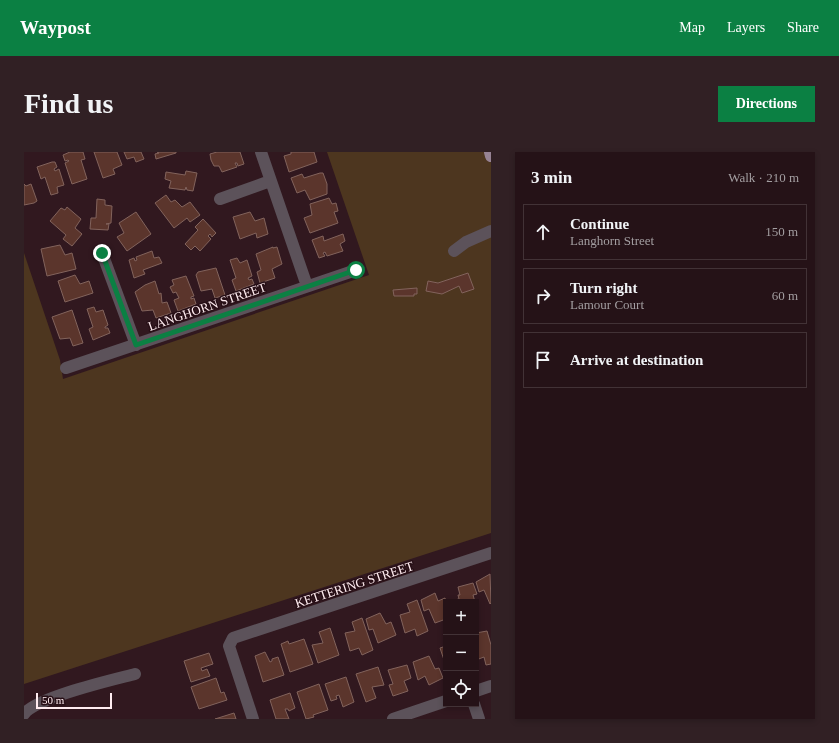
<!DOCTYPE html>
<html lang="en">
<head>
<meta charset="utf-8">
<style>
  :root { --surface:#251217; --page:#312024; --text:#f1f3f6; --muted:#a39ea1; --line:#423236; --accent:#0b8043 }
  body { margin:0; font-family:"Times New Roman",serif; background:var(--page); color:var(--text) }
  .controls { position:absolute; right:12px; bottom:12px; display:grid; overflow:hidden; border-radius:0px; box-shadow:0 2px 6px #0003 }
  .controls button { width:36px; height:36px; display:grid; place-items:center; padding:0; border:0; border-bottom:1px solid var(--line); background:var(--surface); color:var(--text); font:20px sans-serif }
  .scale { position:absolute; left:12px; bottom:10px; width:76px; box-sizing:border-box; padding-left:4px; border:2px solid #ffecf0; border-top:0; font-size:11px; line-height:14px; white-space:nowrap; color:#ffecf0; -webkit-text-stroke:3px #270f16; paint-order:stroke }
  .stop { position:absolute; width:12px; height:12px; margin:-9px; border:3px solid #0b8043; border-radius:50%; background:#fff }
  .stop.end { background:#0b8043; border-color:#fff; box-shadow:0 1px 4px #0008 }
  .list { margin:0; padding:0; list-style:none }
  h2 { display:flex; justify-content:space-between; align-items:center; height:52px; margin:0; padding:0 16px; font-size:17px }
  h2 small { font-size:13px; font-weight:400; color:var(--muted) }
  .list li { display:grid; grid-template-columns:26px 1fr auto; gap:12px; align-items:center; box-sizing:border-box; height:56px; margin:0 8px 8px; padding:0 8px; border:1px solid var(--line); border-radius:0px }
  .list b { display:block; font-size:15px; white-space:nowrap }
  .list p { margin:0; font-size:13px; white-space:nowrap; color:var(--muted) }
  .list em { font-size:13px; font-style:normal; color:var(--muted) }
  .icon { flex:none; width:22px; height:22px; fill:none; stroke:currentColor; stroke-width:2; stroke-linecap:round; stroke-linejoin:round }
  .map { position:relative; flex:none; width:467px; height:567px; overflow:hidden; border-radius:0px }
  header { display:flex; align-items:center; gap:24px; box-sizing:border-box; height:56px; padding:0 20px; background:var(--accent); color:#fff }
  header strong { font-size:19px }
  nav { display:flex; gap:22px; margin-inline-start:auto; font-size:14px }
  .intro { display:flex; align-items:center; justify-content:space-between; box-sizing:border-box; height:96px; padding:0 24px }
  h1 { margin:0; font-size:28px }
  .button { padding:10px 18px; border-radius:0px; background:var(--accent); color:#fff; font-size:14px; font-weight:700 }
  main { display:flex; gap:24px; padding:0 24px }
  aside { flex:1; background:var(--surface); border-radius:0px; box-shadow:0 2px 6px #0003 }
  .map>svg:first-child { display:block }
</style>
</head>
<body>
<header>
<strong>Waypost</strong>
<nav><a>Map</a><a>Layers</a><a>Share</a></nav>
</header>
<div class="intro"><h1>Find us</h1><a class="button">Directions</a></div>
<main>
<div class="map">
<svg width="467" height="567" viewBox="0 0 467 567">
  <rect width="100%" height="100%" fill="#31181f"/>
  <path fill="#4d361f" d="M303,0H467V381L0,532V101L36,208L39,227L345,123Z"/>
  <path fill="#5b352c" stroke="#82635c" d="M46,0H59L61,7L57,8L63,27L48,32L41,11L45,9L44,8L41,9L39,3Z
    M70,0H93L98,13L89,17L91,22L79,26Z
    M100,0H117L120,7L112,10L110,5L103,7Z
    M133,0H152V1L132,7L131,2L135,1Z
    M193,0H216L220,12L214,14L213,11H211L213,15L198,20L195,14H190L187,8L186,2Z
    M267,0H290L293,10L265,20L260,4L267,2Z
    M28,10H31L33,15L30,17L31,19L35,17L40,33L33,35L34,41L27,43L21,25L17,27L13,15Z
    M162,19L173,21L169,39L163,38L162,35L161,38L145,36L147,29L141,27L142,20L161,23Z
    M296,21H299L303,32V42L286,48L281,38L273,41L267,26L278,22L280,26Z
    M0,32L2,34L7,32L13,49L10,51L0,53Z
    M142,43L147,50L151,48L158,55L166,50L176,63L166,70L163,66L150,76L131,51Z
    M305,46L308,52L312,51L314,59L310,60L314,71L286,81L280,66L288,63L286,52Z
    M73,47L81,48V53L88,54L87,71L82,72H85L84,78L66,77L67,66H72Z
    M43,55L57,67L51,76L58,82L48,94L39,87L42,83L26,69L37,56L41,58Z
    M112,60L127,82L103,99L93,85L100,81L95,71Z
    M226,60L231,69L240,66L244,82L233,86L232,81L216,87L209,65Z
    M179,67L192,81L188,85L186,82L184,84L187,87L176,99L171,94L167,98L161,92L174,78L171,75Z
    M319,82L321,89L316,92L319,99L303,104L301,100L299,101L301,104L295,106L288,88L299,84L300,89Z
    M36,93L41,103L48,101L52,117L23,124L17,97Z
    M249,95V96L253,95L258,112L248,117L251,126L236,131L233,120L237,118L232,102Z
    M128,99L130,106L135,105L138,111L119,118L121,122L110,126L105,108L110,106L111,109L113,108L112,105Z
    M213,106L216,111L223,108L228,124L224,126L225,128L228,127L230,132L212,139L208,128L212,126L206,108Z
    M192,116L201,143L191,146L188,137L177,139L172,123L174,120Z
    M444,121L450,137L438,141L435,134L418,142L402,139L404,129L414,131Z
    M51,123L56,132L65,129L69,141L41,150L34,129Z
    M162,124L170,144L167,145V147L170,146L172,152L154,159L150,148L155,146L152,140L149,141L146,135L150,133L148,128Z
    M131,129L135,142L137,141L138,151L143,150L147,161L132,166L129,158L118,159L111,140L121,133Z
    M393,136V142H390V144H370L369,138Z
    M70,155L72,160L79,158L84,173L81,175V176H84L86,181L69,188L65,177L69,175L63,157Z
    M48,158L59,191L49,194L46,186L36,187L28,165Z
    M466,422L467,451L466,452L460,438L455,440L452,430Z
    M449,431L453,442L449,443L451,450H431L430,448L435,447L434,443H436L434,435Z
    M411,441L414,449L421,446L422,450V467L411,471L405,457L400,459L397,448Z
    M393,448L404,479L393,484L391,477L381,481L376,463L386,460L383,452Z
    M356,461L362,472L367,470L372,483L354,491L349,477L345,478L342,467Z
    M338,466L349,498L338,503L335,496L326,499L321,481L331,479L328,470Z
    M306,476L315,503L294,511L288,493L299,491L295,480Z
    M463,479L467,493V512L462,513L460,505L452,508V481Z
    M280,487L289,512L266,520L257,492L264,489L265,492Z
    M422,494V514L416,496Z
    M241,500L246,510L248,509V507L254,505L260,523L239,530L231,504Z
    M185,501L189,512L177,516L178,519L183,517L186,524L167,530L160,509Z
    M405,504L411,517L415,516L419,526L405,533L401,524L394,528L389,510Z
    M383,513L387,526L380,529L384,539L369,544L365,533L369,532L364,518Z
    M354,515L360,533L348,535L352,546L342,550L332,522Z
    M322,525L330,550L319,555L315,543L312,544L313,547L307,549L301,532Z
    M192,526L197,541L200,540L203,548L175,557L167,535Z
    M295,532L304,558L289,563L290,565L282,567L273,540Z
    M266,541L271,556L265,559L264,557H261L265,567H252L246,548Z
    M210,561L212,567H191Z"/>
  <g fill="none" stroke-linecap="round" stroke-linejoin="round">
    <path stroke="#5c525a" stroke-width="12" d="M237,0L283,134
      M196,47L246,29
      M430,99L442,90L467,79
      M78,101L112,193
      M42,216L332,118
      M452,539L467,534
      M450,552L455,567
      M0,562C13,545 88,528 111,522
      M229,567L205,494L209,486L467,401
      M369,567L422,549"/>
    <path stroke="#978394" stroke-width="12" d="M466,0L467,4"/>
  </g>
  <g fill="none" stroke-linecap="round" stroke-linejoin="round">
    <path stroke="#0b8043" stroke-width="5" d="M78,101L112,193L332,118"/>
  </g>
  <g text-anchor="middle" stroke-width="3" stroke-linejoin="round" paint-order="stroke">
    <g font-size="13" fill="#ffecf0" stroke="#270f16">
      <text transform="translate(183 154) rotate(-19)" y="5">LANGHORN STREET</text>
      <text transform="translate(330 432) rotate(-18)" y="5">KETTERING STREET</text>
    </g>
  </g>
</svg>
<div class="controls">
<button>+</button>
<button>−</button>
<button><svg class="icon" aria-label="locate" viewBox="0 0 24 24"><circle cx="12" cy="12" r="6"/><path d="M12 2v4M12 18v4M2 12h4M18 12h4"/></svg></button>
</div>
<div class="scale">50 m</div>
<div class="stop" style="left:332px;top:118px"></div>
<div class="stop end" style="left:78px;top:101px"></div>
</div>
<aside>
<h2>3 min<small>Walk · 210 m</small></h2>
<ul class="list">
<li><svg class="icon" aria-label="ahead" viewBox="0 0 24 24"><path d="M12 20V5M6 11l6-6 6 6"/></svg><div><b>Continue</b><p>Langhorn Street</p></div><em>150 m</em></li>
<li><svg class="icon" aria-label="right" viewBox="0 0 24 24"><path d="M7 20v-9h11M14 6l5 5-5 5"/></svg><div><b>Turn right</b><p>Lamour Court</p></div><em>60 m</em></li>
<li><svg class="icon" aria-label="arrive" viewBox="0 0 24 24"><path d="M6 21V4h12l-3 4 3 4H6"/></svg><div><b>Arrive at destination</b></div></li>
</ul>
</aside>
</main>
</body>
</html>
